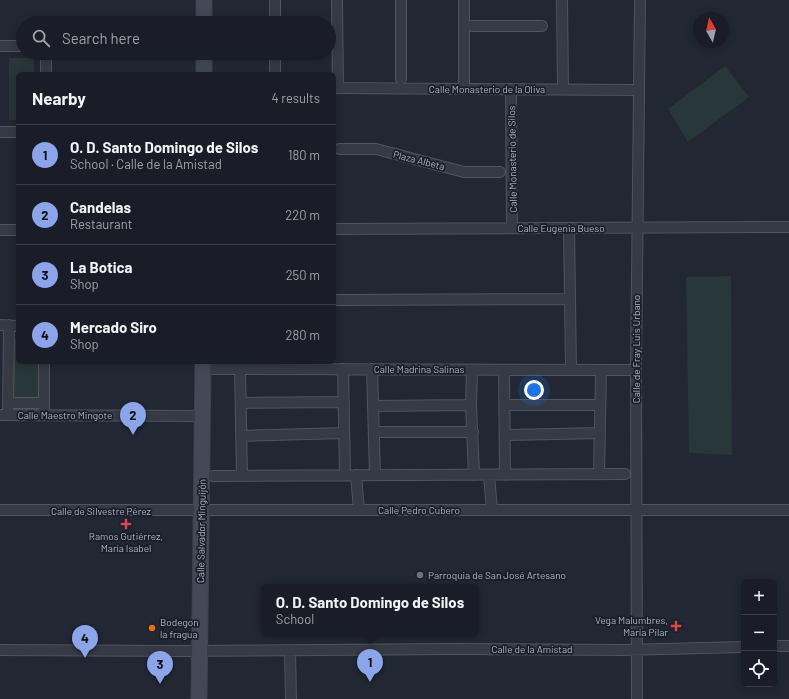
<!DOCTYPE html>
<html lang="en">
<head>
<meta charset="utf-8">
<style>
  :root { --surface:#1a1d27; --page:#23262f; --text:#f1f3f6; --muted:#9fa2a7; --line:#383b44; --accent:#8ba5eb }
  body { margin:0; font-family:Barlow,sans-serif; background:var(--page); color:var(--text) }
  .controls { position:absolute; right:12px; bottom:12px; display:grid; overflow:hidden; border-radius:6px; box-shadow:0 2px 10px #0003 }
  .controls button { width:36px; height:36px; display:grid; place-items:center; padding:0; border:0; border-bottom:1px solid var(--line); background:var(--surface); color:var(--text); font:20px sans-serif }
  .compass { position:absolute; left:693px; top:12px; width:36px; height:36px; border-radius:50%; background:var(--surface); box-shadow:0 2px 10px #0003; rotate:352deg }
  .you { position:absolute; left:534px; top:390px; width:14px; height:14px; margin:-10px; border:3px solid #fff; border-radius:50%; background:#1a73e8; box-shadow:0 0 0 6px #1a73e833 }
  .badge { display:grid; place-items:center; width:26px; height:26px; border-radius:50%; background:var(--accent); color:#111; font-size:13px; font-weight:700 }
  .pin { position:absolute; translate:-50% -33px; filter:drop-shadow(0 1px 2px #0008) }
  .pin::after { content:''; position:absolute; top:21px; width:14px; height:12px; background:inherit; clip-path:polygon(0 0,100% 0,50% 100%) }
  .popup { position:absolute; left:261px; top:584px; width:218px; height:52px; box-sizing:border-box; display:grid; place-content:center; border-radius:6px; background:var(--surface); filter:drop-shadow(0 1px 3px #0005); font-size:13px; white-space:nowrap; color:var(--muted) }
  .popup b { font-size:15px; color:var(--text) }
  .popup::after { content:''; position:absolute; left:50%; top:100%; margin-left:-8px; border:8px solid transparent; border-top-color:var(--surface) }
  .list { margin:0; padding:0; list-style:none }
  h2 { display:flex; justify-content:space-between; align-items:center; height:52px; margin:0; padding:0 16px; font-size:17px }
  h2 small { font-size:13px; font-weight:400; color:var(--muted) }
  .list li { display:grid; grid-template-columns:26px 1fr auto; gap:12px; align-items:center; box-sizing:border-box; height:60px; padding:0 16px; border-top:1px solid var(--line) }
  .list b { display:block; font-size:15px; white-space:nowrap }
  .list p { margin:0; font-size:13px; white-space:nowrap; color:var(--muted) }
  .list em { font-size:13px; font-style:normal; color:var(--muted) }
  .icon { flex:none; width:22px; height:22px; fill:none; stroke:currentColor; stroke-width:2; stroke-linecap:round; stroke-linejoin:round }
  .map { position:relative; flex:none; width:789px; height:699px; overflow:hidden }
  .search { position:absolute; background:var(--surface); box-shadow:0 2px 10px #0003; left:16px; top:16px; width:320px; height:44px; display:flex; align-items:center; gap:10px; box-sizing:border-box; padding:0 14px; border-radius:22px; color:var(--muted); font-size:15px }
  .panel { position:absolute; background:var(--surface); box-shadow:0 2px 10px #0003; left:16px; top:72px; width:320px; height:292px; border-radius:6px }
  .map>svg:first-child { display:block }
</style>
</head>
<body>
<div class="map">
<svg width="789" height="699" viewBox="0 0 789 699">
  <rect width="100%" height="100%" fill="#222734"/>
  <path fill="#283739" d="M9,58H34V74H18V120H9Z
    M725,66L749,97L688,142L668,109Z
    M731,276L732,455L689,453L686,277Z
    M13,339H18V362H40V401H12Z"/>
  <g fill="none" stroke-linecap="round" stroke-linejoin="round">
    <defs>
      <path id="street" d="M275,0V23
        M337,0L338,88
        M464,0V89
        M562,0L563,89
        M472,26H542
        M0,46H23
        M275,53V74
        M46,74V53
        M401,79V0
        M334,88L639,90
        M511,89L512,228
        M0,132H18
        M339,149H376L464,172H500
        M569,228L571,370
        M334,229L789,227
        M0,230H18
        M334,300L570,299
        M0,325L18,326
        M44,362V415
        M203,369L636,370
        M240,369L242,476
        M343,369L345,475
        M372,369L375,475
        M472,370L471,405L474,475
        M504,370L505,475
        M8,403H44
        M241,403L344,402
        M505,405H600
        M373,406L471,405
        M0,415L202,416
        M8,415L9,325
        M374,432H473
        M505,435L600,433
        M241,436L344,433
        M599,474L601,370
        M356,475L359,510
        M489,475L492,510
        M213,476L625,474
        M0,510H789
        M774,646H789
        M0,650L181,651L452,649L623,650L744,647
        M290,650L291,699
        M637,699L636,370L640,0"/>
      <path id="secondary" d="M204,23V0
        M204,74V53
        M199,699L203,362"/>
    </defs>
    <use href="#street" stroke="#4f545f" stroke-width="12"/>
    <use href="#secondary" stroke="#3e434e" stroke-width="17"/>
    <use href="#street" stroke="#353a45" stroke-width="10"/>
    <use href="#secondary" stroke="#434957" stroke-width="15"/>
  </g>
  <g fill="#e0444e" stroke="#1a1f29" stroke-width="1.5">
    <path d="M124 518h4v4h4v4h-4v4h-4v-4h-4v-4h4z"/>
    <path d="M674 620h4v4h4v4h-4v4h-4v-4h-4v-4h4z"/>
  </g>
  <circle fill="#6b7280" stroke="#1a1f29" stroke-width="1.5" cx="420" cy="575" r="4"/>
  <circle fill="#e8710a" stroke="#1a1f29" stroke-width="1.5" cx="152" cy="628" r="4"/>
  <g text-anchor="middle" stroke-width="3.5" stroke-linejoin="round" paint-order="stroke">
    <g font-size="10" fill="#afb4c1" stroke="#1a1f29">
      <text x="487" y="93">Calle Monasterio de la Oliva</text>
      <text transform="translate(512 159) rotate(-91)" y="4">Calle Monasterio de Silos</text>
      <text transform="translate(419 160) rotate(14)" y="4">Plaza Albeta</text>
      <text x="561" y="232">Calle Eugenia Bueso</text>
      <text transform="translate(636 349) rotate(-90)" y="4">Calle de Fray Luis Urbano</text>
      <text x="419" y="373">Calle Madrina Salinas</text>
      <text x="65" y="419">Calle Maestro Mingote</text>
      <text x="419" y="514">Calle Pedro Cubero</text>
      <text x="101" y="515">Calle de Silvestre Pérez</text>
      <text transform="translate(201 531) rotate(-89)" y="4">Calle Salvador Minguijón</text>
      <text x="532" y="653">Calle de la Amistad</text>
    </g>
    <g font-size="10" fill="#afb4c1" stroke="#1a1f29" text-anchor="start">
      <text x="126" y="540" text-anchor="middle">Ramos Gutiérrez,<tspan x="126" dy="12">María Isabel</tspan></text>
      <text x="428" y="579">Parroquia de San José Artesano</text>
      <text x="668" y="624" text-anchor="end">Vega Malumbres,<tspan x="668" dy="12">Maria Pilar</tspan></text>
      <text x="160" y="626">Bodegon<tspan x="160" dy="12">la fragua</tspan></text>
    </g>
  </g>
</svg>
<div class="controls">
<button>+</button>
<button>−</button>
<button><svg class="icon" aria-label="locate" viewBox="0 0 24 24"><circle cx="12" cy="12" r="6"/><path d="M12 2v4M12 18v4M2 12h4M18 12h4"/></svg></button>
</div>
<svg class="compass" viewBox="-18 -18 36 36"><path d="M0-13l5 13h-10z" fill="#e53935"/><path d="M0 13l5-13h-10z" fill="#9fa2a7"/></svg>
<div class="you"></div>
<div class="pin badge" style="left:370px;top:682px">1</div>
<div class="popup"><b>O. D. Santo Domingo de Silos</b>School</div>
<div class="pin badge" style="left:133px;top:435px">2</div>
<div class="pin badge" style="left:160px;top:684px">3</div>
<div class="pin badge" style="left:85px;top:658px">4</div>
<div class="search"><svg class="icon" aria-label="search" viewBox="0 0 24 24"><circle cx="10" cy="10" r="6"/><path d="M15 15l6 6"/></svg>Search here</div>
<section class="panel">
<h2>Nearby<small>4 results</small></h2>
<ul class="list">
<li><span class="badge">1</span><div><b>O. D. Santo Domingo de Silos</b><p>School · Calle de la Amistad</p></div><em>180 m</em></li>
<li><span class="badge">2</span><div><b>Candelas</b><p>Restaurant</p></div><em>220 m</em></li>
<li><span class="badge">3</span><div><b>La Botica</b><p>Shop</p></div><em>250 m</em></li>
<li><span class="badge">4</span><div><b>Mercado Siro</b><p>Shop</p></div><em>280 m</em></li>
</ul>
</section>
</div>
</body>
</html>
